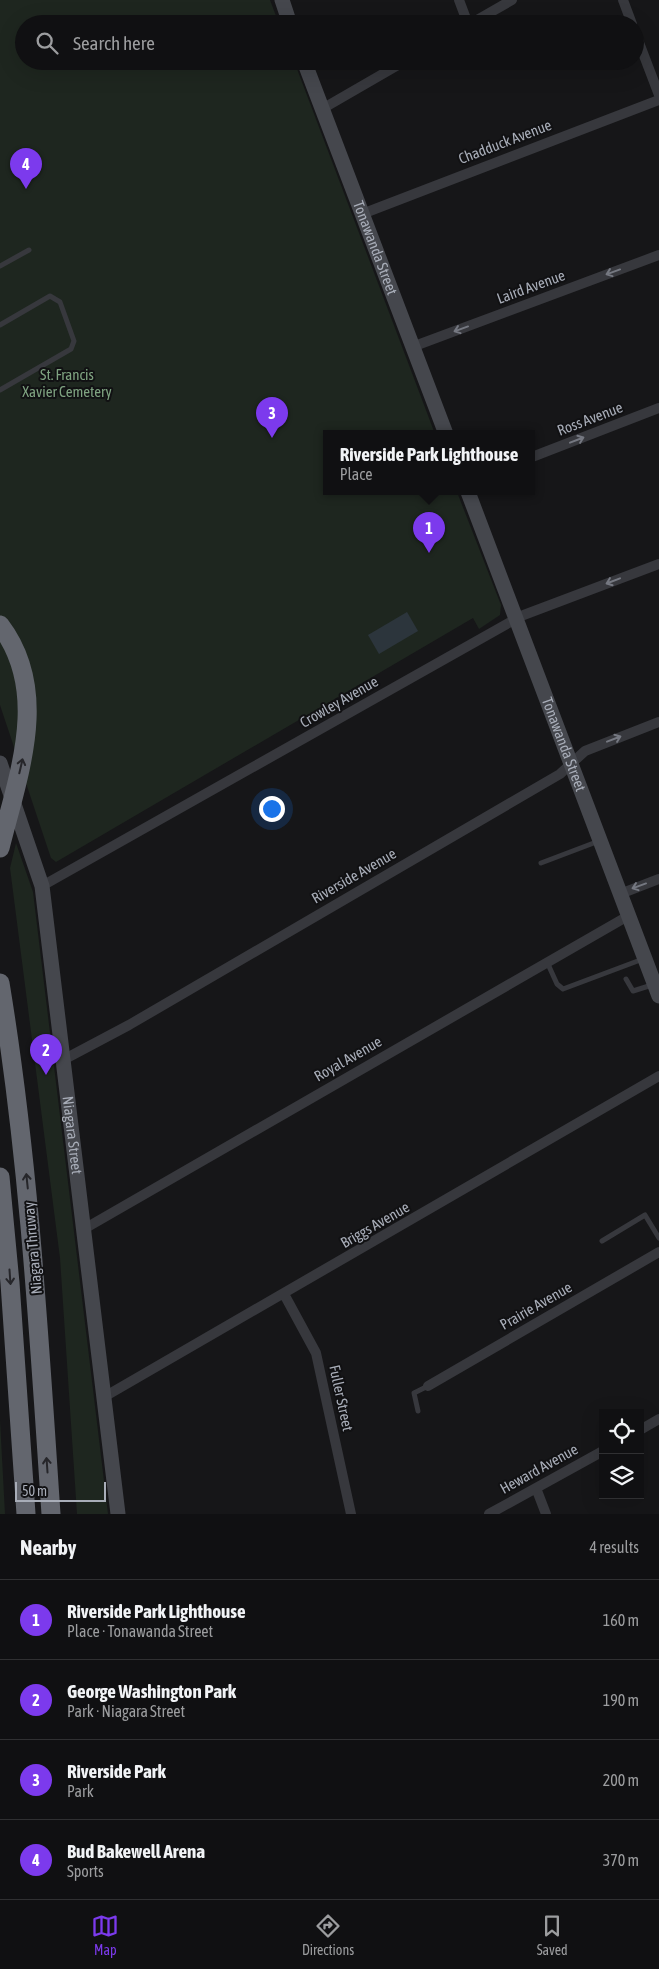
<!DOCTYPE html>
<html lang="en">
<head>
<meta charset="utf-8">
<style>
  :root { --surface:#101012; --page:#1e1e20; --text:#f1f3f6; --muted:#9c9d9f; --line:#303032; --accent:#7c3aed }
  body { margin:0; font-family:"Asap Condensed",sans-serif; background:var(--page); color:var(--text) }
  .controls { position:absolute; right:15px; bottom:15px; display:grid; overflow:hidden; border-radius:0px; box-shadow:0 5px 20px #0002 }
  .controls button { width:45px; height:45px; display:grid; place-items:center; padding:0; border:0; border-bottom:1px solid var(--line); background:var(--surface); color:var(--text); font:25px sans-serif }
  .scale { position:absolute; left:15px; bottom:12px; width:91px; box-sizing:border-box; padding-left:5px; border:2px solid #a8adb8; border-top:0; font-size:14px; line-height:18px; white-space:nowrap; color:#a8adb8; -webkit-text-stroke:4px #111113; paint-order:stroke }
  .you { position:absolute; left:271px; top:808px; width:18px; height:18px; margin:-12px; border:4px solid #fff; border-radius:50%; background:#1a73e8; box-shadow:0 0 0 8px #1a73e833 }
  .badge { display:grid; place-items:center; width:32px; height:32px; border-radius:50%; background:var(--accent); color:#fff; font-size:16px; font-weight:700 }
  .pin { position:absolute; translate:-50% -41px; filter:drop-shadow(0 1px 2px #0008) }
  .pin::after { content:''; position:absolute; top:26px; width:18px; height:15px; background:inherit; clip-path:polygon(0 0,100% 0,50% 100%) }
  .popup { position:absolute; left:323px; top:430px; width:212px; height:65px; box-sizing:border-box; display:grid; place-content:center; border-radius:0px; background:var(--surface); filter:drop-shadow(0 1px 4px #0005); font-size:16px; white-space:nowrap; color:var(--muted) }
  .popup b { font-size:19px; color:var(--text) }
  .popup::after { content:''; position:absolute; left:50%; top:100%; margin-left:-10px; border:10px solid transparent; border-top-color:var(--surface) }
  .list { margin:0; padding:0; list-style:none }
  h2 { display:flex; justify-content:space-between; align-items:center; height:65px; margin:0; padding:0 20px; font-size:21px }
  h2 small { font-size:16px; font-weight:400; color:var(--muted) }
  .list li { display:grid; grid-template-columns:32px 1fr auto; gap:15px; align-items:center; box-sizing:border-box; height:80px; padding:0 20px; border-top:1px solid var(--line) }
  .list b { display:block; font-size:19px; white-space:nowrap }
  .list p { margin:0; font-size:16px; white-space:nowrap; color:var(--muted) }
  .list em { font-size:16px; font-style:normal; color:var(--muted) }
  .icon { flex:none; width:28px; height:28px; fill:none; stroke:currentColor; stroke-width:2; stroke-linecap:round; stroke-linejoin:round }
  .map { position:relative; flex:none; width:659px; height:1514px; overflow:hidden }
  .search { position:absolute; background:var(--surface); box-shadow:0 5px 20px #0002; left:15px; right:15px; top:15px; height:55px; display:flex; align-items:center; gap:12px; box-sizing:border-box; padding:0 18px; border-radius:28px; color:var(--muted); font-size:19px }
  .sheet { height:385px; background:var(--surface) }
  nav { display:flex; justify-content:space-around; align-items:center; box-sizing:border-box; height:70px; border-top:1px solid var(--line); background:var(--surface); font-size:14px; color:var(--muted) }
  nav a { display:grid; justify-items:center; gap:2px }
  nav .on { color:var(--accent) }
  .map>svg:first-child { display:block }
</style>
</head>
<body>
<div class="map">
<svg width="659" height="1514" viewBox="0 0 659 1514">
  <rect width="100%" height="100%" fill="#161618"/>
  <path fill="#1e261f" d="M0,0H270L279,24H24V61H294L435,434H326V492H457L501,605L500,615L479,629L473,618L56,862L51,858L0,705Z
    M16,843L33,892L108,1514H77L60,1258L10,868Z
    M0,1420L5,1514H0Z"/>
  <path fill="#2c353c" d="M407,612L418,631L379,654L368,635Z"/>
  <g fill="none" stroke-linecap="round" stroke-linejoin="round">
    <path stroke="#37383d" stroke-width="5" d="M0,266L29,250
      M0,325L50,296L60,302L74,341L71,349L0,390
      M541,863L599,841
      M547,962L557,984L563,989L643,959
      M626,979L633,991L652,985
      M602,1241L645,1215L659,1238
      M418,1411L414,1393L428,1386"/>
    <path stroke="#37383d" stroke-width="10" d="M459,0L468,24
      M623,0L632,24
      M470,24L512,0
      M635,32L659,95
      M322,109L405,61
      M362,214L659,100
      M412,347L659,255
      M532,457L659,408
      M42,886L521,616L659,564
      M620,894L659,879
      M63,1060L129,1025L560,774L585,751L659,722
      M84,1229L628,916
      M284,1294L316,1353L351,1514
      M428,1386L659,1252
      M104,1397L659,1076
      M640,1430L659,1419
      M536,1488L546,1514
      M489,1514L603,1451"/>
    <g stroke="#45474d" stroke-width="15">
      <path d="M282,0L290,24"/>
      <path id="s1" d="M304,61L446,434"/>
      <path id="s2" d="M468,492L659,996"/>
      <path id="s3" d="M0,763L42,886L118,1514"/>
    </g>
    <path stroke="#63666e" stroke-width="19" d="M0,625C51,692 18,775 0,848
      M0,983C29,1159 39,1336 51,1514
      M0,1177L10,1283L26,1514"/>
  </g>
  <defs><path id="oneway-shaft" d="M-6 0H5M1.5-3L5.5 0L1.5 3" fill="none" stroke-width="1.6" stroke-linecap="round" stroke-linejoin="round" transform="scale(1.25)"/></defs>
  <g stroke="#757881">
    <use href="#oneway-shaft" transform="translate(613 272) rotate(160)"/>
    <use href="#oneway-shaft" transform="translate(461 329) rotate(160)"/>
    <use href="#oneway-shaft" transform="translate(577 440) rotate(-21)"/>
    <use href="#oneway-shaft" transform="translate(613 581) rotate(159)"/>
    <use href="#oneway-shaft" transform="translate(614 739) rotate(-21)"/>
    <use href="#oneway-shaft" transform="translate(639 886) rotate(160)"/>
  </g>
  <g stroke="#26262a">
    <use href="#oneway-shaft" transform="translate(21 766) rotate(-77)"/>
    <use href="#oneway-shaft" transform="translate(27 1181) rotate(-96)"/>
    <use href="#oneway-shaft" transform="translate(10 1277) rotate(86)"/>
    <use href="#oneway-shaft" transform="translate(47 1465) rotate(-94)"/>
  </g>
  <g text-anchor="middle" stroke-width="4" stroke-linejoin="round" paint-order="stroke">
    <g font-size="15" fill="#a8adb8" stroke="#111113">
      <text transform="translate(505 142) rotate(-21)" y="5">Chadduck Avenue</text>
      <text dy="5" stroke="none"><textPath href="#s1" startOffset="200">Tonawanda Street</textPath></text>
      <text transform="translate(531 287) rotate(-20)" y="5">Laird Avenue</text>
      <text transform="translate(590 419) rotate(-21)" y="5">Ross Avenue</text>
      <text transform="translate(339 702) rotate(-30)" y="5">Crowley Avenue</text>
      <text dy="5" stroke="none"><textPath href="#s2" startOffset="270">Tonawanda Street</textPath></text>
      <text transform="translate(354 876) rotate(-30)" y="5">Riverside Avenue</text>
      <text transform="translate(348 1059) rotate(-30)" y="5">Royal Avenue</text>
      <text dy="5" stroke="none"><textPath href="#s3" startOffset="381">Niagara Street</textPath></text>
      <text transform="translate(375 1225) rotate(-30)" y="5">Briggs Avenue</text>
      <text transform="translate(33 1248) rotate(-95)" y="5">Niagara Thruway</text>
      <text transform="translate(536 1306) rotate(-30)" y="5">Prairie Avenue</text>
      <text transform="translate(341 1398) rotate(78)" y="5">Fuller Street</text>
      <text transform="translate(539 1469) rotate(-29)" y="5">Heward Avenue</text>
    </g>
    <g font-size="15" fill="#7fa381" stroke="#111113">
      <text x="67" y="380">St. Francis<tspan x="67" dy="17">Xavier Cemetery</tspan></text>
    </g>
  </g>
</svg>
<div class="controls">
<button><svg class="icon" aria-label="locate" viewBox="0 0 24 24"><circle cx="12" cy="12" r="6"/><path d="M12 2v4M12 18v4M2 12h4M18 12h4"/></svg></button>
<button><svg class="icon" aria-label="layers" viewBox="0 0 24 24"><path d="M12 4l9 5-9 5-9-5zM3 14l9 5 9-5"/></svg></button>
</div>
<div class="scale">50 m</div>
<div class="you"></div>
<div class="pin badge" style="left:429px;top:553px">1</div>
<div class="popup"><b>Riverside Park Lighthouse</b>Place</div>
<div class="pin badge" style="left:46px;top:1075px">2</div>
<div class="pin badge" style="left:272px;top:438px">3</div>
<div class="pin badge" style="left:26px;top:189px">4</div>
<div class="search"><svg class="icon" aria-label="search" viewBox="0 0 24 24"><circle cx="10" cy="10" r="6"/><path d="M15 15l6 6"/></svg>Search here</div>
</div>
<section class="sheet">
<h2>Nearby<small>4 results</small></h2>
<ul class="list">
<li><span class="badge">1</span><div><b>Riverside Park Lighthouse</b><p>Place · Tonawanda Street</p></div><em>160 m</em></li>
<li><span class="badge">2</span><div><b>George Washington Park</b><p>Park · Niagara Street</p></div><em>190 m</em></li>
<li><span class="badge">3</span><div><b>Riverside Park</b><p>Park</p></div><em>200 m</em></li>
<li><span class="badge">4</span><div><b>Bud Bakewell Arena</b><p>Sports</p></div><em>370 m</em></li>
</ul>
</section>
<nav>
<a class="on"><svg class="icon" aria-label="map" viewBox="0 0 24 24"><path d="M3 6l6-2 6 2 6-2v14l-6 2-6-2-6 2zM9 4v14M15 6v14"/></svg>Map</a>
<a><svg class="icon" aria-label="directions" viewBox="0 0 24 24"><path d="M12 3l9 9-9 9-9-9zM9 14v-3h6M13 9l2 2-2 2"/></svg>Directions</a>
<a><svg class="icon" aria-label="saved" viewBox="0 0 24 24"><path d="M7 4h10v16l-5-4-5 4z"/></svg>Saved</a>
</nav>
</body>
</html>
